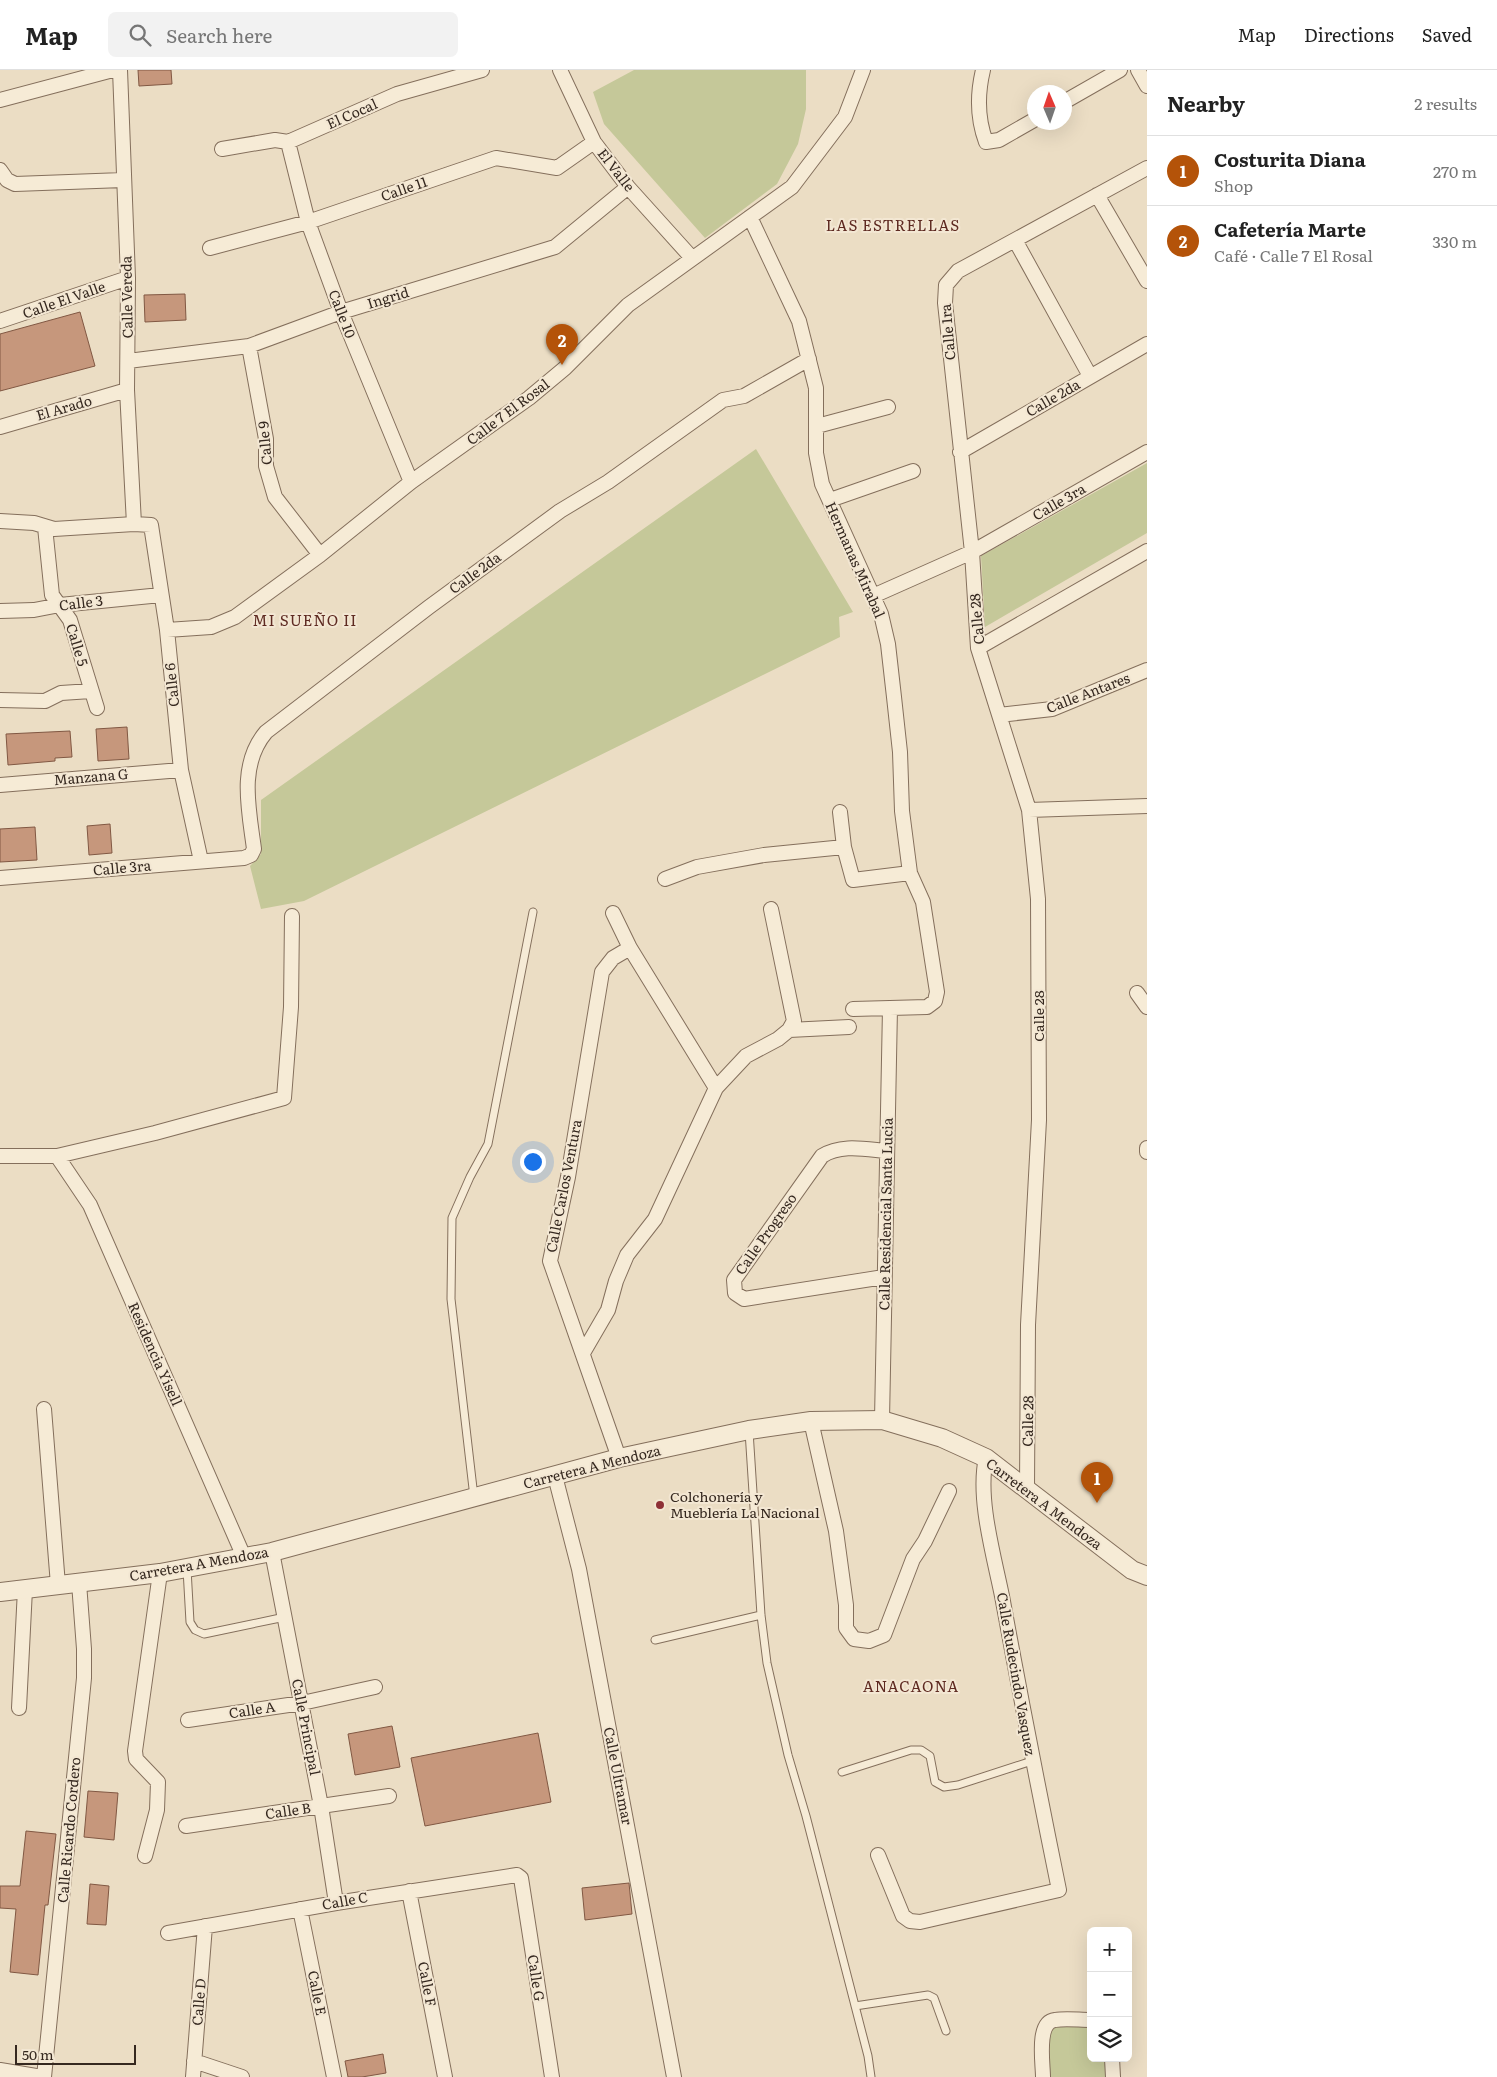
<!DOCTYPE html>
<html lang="en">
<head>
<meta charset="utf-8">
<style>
  :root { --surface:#fff; --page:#f2f2f2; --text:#222; --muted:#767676; --line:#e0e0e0; --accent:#b45309 }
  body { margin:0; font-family:Literata,serif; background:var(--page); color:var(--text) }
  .controls { position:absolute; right:15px; bottom:15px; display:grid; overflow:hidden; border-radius:8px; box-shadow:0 5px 20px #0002 }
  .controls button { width:45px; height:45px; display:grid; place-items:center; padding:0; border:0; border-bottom:1px solid var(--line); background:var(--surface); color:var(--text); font:25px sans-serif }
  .compass { position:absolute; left:1027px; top:15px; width:45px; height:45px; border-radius:50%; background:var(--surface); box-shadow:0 5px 20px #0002; rotate:358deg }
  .scale { position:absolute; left:15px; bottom:12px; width:121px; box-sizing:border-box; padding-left:5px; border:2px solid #35281f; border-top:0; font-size:14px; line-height:18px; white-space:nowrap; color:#35281f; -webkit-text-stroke:4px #f3e7d3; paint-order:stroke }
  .you { position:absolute; left:532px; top:1091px; width:18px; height:18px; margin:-12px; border:4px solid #fff; border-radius:50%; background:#1a73e8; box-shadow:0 0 0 8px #1a73e833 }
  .badge { display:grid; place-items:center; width:32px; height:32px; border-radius:50%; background:var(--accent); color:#fff; font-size:16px; font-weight:700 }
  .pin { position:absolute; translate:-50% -41px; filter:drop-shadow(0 1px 2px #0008) }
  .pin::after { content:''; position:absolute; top:26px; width:18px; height:15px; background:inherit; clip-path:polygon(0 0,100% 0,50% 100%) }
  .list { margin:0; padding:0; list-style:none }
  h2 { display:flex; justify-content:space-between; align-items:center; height:65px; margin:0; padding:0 20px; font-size:21px }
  h2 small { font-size:16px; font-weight:400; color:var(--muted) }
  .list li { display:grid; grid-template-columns:32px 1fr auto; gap:15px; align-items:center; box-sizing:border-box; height:70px; padding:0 20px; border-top:1px solid var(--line) }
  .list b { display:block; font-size:19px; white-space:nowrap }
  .list p { margin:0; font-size:16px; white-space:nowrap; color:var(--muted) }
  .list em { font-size:16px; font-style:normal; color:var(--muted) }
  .icon { flex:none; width:28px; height:28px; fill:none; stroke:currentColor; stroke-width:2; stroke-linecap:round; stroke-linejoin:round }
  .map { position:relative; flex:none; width:1147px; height:2007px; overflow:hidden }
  header { display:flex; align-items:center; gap:30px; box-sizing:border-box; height:70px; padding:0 25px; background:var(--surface); border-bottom:1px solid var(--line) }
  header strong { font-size:24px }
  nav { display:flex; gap:28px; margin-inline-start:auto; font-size:18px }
  .search { width:350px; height:45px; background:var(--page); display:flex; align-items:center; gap:12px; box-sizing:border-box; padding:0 18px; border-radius:8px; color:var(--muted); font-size:19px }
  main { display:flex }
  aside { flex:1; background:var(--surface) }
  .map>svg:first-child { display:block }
</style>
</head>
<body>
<header>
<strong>Map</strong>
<div class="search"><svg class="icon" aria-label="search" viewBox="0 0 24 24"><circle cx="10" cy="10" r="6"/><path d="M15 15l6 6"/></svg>Search here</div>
<nav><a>Map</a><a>Directions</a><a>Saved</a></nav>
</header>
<main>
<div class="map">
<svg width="1147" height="2007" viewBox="0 0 1147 2007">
  <rect width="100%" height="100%" fill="#ebddc4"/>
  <path fill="#c5c899" d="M634,0H806V39L798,74L777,114L705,168L604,54L593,22Z
    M756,379L853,542L839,547L840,567L304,831L261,839L250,796L261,784V730Z
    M1147,393V463L985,557L981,486Z
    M1049,1956L1091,1957V1988H1106L1108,2007H1050Z"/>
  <path fill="#c6977c" stroke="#815843" d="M138,0H171L172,14L139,16Z
    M185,224L186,250L145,252L144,225Z
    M80,242L95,296L0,321V264Z
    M127,657L129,689L98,691L96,659Z
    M70,661L72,687L55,688V691L8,695L6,664Z
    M110,754L112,783L89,785L87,756Z
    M35,757L37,790L0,792V759Z
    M392,1656L400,1697L355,1705L348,1664Z
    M538,1663L551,1732L425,1756L411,1688Z
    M88,1721L118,1723L114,1770L84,1767Z
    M26,1761L56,1764L48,1835H45L38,1905L10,1902L16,1839L0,1838V1816H20Z
    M629,1813L632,1844L585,1850L582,1818Z
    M90,1814L109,1816L106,1855L87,1854Z
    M383,1984L386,2003L362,2007H348L345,1991Z"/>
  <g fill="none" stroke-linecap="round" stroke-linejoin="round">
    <defs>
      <path id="service" d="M749,1361L761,1545L767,1593L788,1685L806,1746L868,1986L871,2007
        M474,1427L451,1229L452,1148L470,1107L488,1074L533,842
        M187,1499L190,1552L195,1560L204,1564L285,1547
        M655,1570L761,1545
        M842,1702L911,1680H921L930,1686L935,1712L944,1717L958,1715L1032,1691
        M855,1936L928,1925L934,1928L946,1961"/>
      <path id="minor" d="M120,0L128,208L127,320L134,454
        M560,0L594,72L628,117L692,188
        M983,0C977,25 977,48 986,72L999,70L1034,50
        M1138,0L1147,16
        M0,30L113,0
        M1064,32L1120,0
        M288,72L308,152L341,242L411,412
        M222,79L275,70L288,72L397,24L482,0
        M0,100L7,110L15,114L123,110
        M1097,125L1147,211
        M750,147L799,251L816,318V383L822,414L881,544L888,574L894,627L900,682L902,741L910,803L923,832L937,922L935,931L927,937L853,939
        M1015,170L1090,306
        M210,178L308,152L496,88L557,98L594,72
        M0,251L128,208
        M249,276L266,369V396L275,427L320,485
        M128,291L249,276L341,242L555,177L628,117
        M817,356L888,337
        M0,357L127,320
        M960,382L1147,274
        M830,430L913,401
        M0,451L34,453L54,459L134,454L151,455L167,560L181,700L201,791
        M45,457L52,525L70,550L97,638
        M873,526L972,482L1147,382
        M0,541L34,540L60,535L161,525
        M167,560L211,557L235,547L320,485L411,412L529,328L565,298L628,235L792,117L845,47L863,0
        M978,578L1147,481
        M0,630L45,631L61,623L91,621
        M999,645L1052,639L1147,600
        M0,715L181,700
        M1029,740L1147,736
        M840,742L844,777L853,810L910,803
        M0,808L244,788L251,785L254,779C249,740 238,695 266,662L429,537L560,441L608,412L723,330L744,326L809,289
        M665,809L697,797L764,785L844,777
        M613,843L630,878L716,1018
        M1137,923L1147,937
        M789,960L849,957
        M1147,1078V1082
        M0,1086H57L155,1063L284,1028L291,937L292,846
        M57,1086L90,1135L244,1487
        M884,1207L744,1229L735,1223L734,1210L822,1086C841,1074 864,1079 887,1081
        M583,1283L608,1240L616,1211L627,1185L655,1149L716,1018L746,986L778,969L789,960L794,951L771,839
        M44,1339L58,1515
        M882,1350L890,938
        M811,1351L836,1461L846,1535V1558L854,1569L869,1571L884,1565L913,1489L925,1471L949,1421
        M619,1388L550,1191L568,1107L602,902L613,888L630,878
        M555,1406L579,1499L674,2007
        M1027,1418L1028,1255L1039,1050L1038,829L1029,740L978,578L972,482L945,233L946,215L958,201L1147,98
        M272,1482L321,1736L336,1833
        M19,1638L25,1519
        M188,1650L302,1633L375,1617
        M186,1756L389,1726
        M878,1785L903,1846L910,1851L920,1852L1059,1820C1039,1722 1020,1624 1002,1526C994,1486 977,1428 986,1388
        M145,1786L157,1740L158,1712L136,1689L135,1681L160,1503
        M409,1821L445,2007
        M300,1839L334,2007
        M168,1863L336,1833L517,1805L521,1808L552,2007
        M1112,1988L1113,2007
        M194,1991L242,2007
        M0,2000L42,2007
        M44,2007L84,1608V1579L79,1513
        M193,2007L205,1856
        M1043,2007C1043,1993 1036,1952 1055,1950C1066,1948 1079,1950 1091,1950"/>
      <path id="tertiary" d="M0,1522L160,1503L272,1482L619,1388L749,1360L811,1351L882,1350L942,1368L986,1388L1132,1500L1147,1506"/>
    </defs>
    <use href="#service" stroke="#846f5c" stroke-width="9"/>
    <use href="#minor" stroke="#846f5c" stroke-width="16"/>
    <use href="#tertiary" stroke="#846f5c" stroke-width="20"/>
    <use href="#service" stroke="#f6ebd6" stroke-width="7"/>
    <use href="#minor" stroke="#f6ebd6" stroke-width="14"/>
    <use href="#tertiary" stroke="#f6ebd6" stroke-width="18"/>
  </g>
  <circle fill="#8e3036" stroke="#f3e7d3" stroke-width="2" cx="660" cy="1435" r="5"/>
  <g text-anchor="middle" stroke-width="4" stroke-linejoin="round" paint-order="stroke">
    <g font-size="14" fill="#35281f" stroke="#f3e7d3">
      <text transform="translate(352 44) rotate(-24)" y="5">El Cocal</text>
      <text transform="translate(616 100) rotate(52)" y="5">El Valle</text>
      <text transform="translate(404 119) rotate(-19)" y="5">Calle 11</text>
      <text transform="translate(127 227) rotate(-91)" y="5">Calle Vereda</text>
      <text transform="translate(388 228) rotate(-17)" y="5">Ingrid</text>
      <text transform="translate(64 230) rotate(-19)" y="5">Calle El Valle</text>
      <text transform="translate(342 244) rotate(69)" y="5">Calle 10</text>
      <text transform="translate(948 262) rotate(-95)" y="5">Calle 1ra</text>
      <text transform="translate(1053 328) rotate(-30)" y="5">Calle 2da</text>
      <text transform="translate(64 338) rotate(-16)" y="5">El Arado</text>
      <text transform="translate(508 342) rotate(-37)" y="5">Calle 7 El Rosal</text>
      <text transform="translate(265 373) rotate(-95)" y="5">Calle 9</text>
      <text transform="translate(1059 432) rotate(-30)" y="5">Calle 3ra</text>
      <text transform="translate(855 490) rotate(66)" y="5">Hermanas Mirabal</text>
      <text transform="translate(475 503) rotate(-36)" y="5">Calle 2da</text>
      <text transform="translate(81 533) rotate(-7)" y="5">Calle 3</text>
      <text transform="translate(977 549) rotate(-95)" y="5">Calle 28</text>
      <text transform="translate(77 575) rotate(73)" y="5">Calle 5</text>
      <text transform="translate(172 615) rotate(-96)" y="5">Calle 6</text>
      <text transform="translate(1088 623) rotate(-21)" y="5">Calle Antares</text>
      <text transform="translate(91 707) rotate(-5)" y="5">Manzana G</text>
      <text transform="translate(122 798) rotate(-5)" y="5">Calle 3ra</text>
      <text transform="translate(1039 946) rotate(-90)" y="5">Calle 28</text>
      <text transform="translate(564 1116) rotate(-79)" y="5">Calle Carlos Ventura</text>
      <text transform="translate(886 1144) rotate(-89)" y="5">Calle Residencial Santa Lucia</text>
      <text transform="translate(766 1164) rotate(-55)" y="5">Calle Progreso</text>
      <text transform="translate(155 1284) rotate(66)" y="5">Residencia Yisell</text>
      <text transform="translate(1028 1351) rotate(-89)" y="5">Calle 28</text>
      <text transform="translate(592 1397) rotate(-14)" y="5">Carretera A Mendoza</text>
      <text transform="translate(1044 1434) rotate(37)" y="5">Carretera A Mendoza</text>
      <text transform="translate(199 1494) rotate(-10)" y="5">Carretera A Mendoza</text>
      <text transform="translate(1016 1604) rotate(80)" y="5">Calle Rudecindo Vasquez</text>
      <text transform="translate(252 1640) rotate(-9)" y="5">Calle A</text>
      <text transform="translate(306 1657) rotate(79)" y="5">Calle Principal</text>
      <text transform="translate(618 1706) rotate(79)" y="5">Calle Ultramar</text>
      <text transform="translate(288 1741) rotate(-8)" y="5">Calle B</text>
      <text transform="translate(69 1760) rotate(-85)" y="5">Calle Ricardo Cordero</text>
      <text transform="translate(345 1831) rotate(-10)" y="5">Calle C</text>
      <text transform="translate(536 1908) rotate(81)" y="5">Calle G</text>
      <text transform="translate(427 1914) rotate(79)" y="5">Calle F</text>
      <text transform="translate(317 1923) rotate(79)" y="5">Calle E</text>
      <text transform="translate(199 1932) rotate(-85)" y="5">Calle D</text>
    </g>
    <g font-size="14" fill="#35281f" stroke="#f3e7d3" text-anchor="start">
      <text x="670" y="1432">Colchonería y<tspan x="670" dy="16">Mueblería La Nacional</tspan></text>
    </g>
    <g font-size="15" letter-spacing="1" fill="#5e2a21" stroke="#f3e7d3">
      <text x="893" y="161">LAS ESTRELLAS</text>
      <text x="305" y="556">MI SUEÑO II</text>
      <text x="911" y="1622">ANACAONA</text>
    </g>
  </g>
</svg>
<div class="controls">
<button>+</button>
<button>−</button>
<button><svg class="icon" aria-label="layers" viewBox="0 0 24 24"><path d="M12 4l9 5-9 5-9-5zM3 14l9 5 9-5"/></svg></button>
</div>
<svg class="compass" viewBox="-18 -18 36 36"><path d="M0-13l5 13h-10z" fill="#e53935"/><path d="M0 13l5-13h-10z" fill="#767676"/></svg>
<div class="scale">50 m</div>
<div class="you"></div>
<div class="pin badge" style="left:1097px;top:1433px">1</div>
<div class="pin badge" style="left:562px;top:295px">2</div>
</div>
<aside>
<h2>Nearby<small>2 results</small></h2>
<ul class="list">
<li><span class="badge">1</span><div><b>Costurita Diana</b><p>Shop</p></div><em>270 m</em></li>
<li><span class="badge">2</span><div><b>Cafetería Marte</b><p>Café · Calle 7 El Rosal</p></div><em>330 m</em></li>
</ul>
</aside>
</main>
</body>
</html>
